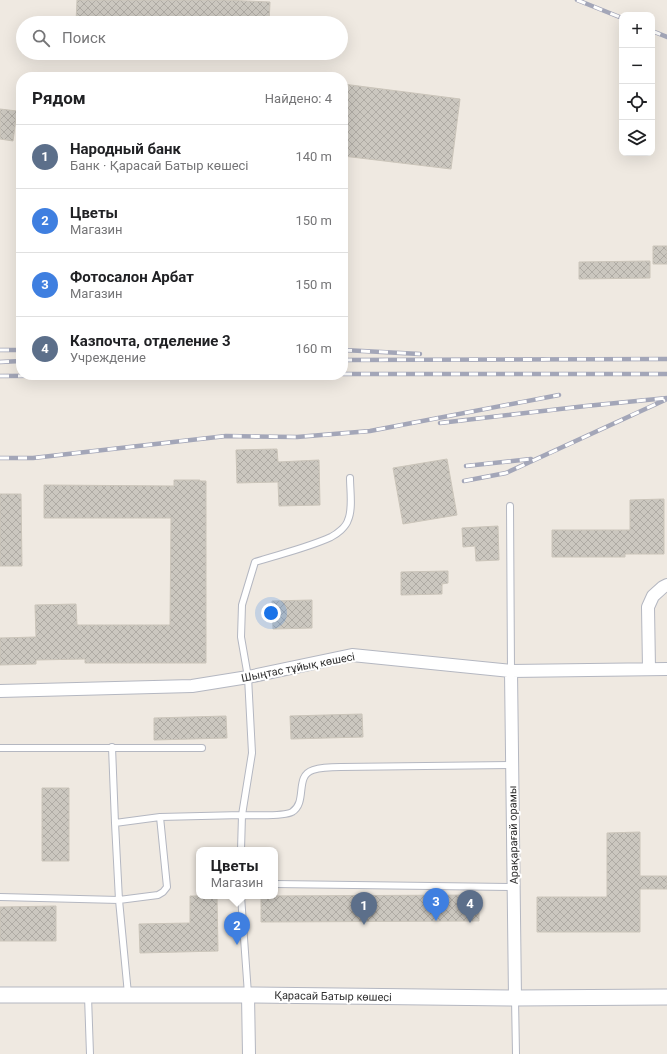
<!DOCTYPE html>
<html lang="ru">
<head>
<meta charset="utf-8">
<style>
  :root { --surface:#fff; --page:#f6f6f6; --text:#202124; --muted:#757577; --line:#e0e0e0; --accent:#1a73e8 }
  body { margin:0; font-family:Roboto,sans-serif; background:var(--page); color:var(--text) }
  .controls { position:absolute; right:12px; top:12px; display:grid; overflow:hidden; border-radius:8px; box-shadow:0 4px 16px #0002 }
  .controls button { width:36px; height:36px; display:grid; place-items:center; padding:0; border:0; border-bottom:1px solid var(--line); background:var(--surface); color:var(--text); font:20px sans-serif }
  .you { position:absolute; left:271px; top:613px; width:14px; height:14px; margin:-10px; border:3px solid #fff; border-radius:50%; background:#1a73e8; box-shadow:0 0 0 6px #1a73e833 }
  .badge { display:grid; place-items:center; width:26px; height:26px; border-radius:50%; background:var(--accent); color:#fff; font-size:13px; font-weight:700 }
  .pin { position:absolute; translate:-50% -33px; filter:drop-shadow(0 1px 2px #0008) }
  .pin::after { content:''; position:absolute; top:21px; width:14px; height:12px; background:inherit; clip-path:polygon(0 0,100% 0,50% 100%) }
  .popup { position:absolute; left:196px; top:847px; width:82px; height:52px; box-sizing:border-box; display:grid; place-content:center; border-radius:8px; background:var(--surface); filter:drop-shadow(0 1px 3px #0005); font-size:13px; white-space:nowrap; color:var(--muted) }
  .popup b { font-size:15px; color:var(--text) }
  .popup::after { content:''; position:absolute; left:50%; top:100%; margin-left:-8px; border:8px solid transparent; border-top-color:var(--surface) }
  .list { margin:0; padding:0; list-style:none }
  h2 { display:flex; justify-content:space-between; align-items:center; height:52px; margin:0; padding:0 16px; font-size:17px }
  h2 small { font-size:13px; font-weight:400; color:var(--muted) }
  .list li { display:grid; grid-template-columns:26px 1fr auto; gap:12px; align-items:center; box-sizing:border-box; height:64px; padding:0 16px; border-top:1px solid var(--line) }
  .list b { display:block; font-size:15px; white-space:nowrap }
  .list p { margin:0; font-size:13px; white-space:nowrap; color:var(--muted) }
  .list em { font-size:13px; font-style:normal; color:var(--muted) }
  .icon { flex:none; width:22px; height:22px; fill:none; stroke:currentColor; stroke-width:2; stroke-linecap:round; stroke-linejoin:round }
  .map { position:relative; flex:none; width:667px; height:1054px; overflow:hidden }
  .search { position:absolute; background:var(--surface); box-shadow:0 4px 16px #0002; left:16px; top:16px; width:332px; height:44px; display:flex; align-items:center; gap:10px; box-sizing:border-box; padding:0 14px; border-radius:22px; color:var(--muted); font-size:15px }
  .panel { position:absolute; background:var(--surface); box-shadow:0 4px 16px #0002; left:16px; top:72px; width:332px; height:308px; border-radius:16px }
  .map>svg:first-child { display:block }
</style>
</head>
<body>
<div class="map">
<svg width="667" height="1054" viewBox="0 0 667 1054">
  <defs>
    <pattern id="building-cross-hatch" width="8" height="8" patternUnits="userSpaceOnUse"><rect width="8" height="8" fill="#cbc7bf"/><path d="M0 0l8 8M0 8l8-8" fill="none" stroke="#afaba4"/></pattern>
  </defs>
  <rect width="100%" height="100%" fill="#efe9e1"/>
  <path fill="url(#building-cross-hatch)" stroke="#cbc5ba" d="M77,0H223L270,2L269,23H76Z
    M343,84L460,99L451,169L343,156Z
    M0,109L17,111L13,141L0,139Z
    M653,246H667V264H653Z
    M650,261V278L579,279V262Z
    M277,449L278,462L319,460L320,505L279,506L278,482L237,483L236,450Z
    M447,459L457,515L403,524L393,468Z
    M174,480H200V481H206V663H85V659L36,660V664L0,665V638L36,637L35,605L76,604L77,625H170L171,518H44V485L174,486Z
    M0,494H21L22,566H0Z
    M664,499V554H625V557H552V530H630V500Z
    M498,526L499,560L476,561L475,546L463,547L462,528Z
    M448,571V583L442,584V594L401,595V572Z
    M312,600V628L273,629L272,601Z
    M362,714L363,737L291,739L290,716Z
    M226,716L227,738L154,740V718Z
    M42,788H69V861H42Z
    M640,832V876H667V889H640V932H537V897H607V833Z
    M479,895V921L261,922V896Z
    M190,896H217L218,951L140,953L139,924L190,923Z
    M56,906V941H0V907Z"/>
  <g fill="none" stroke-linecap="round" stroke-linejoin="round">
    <defs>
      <path id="service" d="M510,506L511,671
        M112,747L115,823
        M0,748H202
        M160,817L167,887L163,892L158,895L119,900L115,823L160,817L242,815L252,753L248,677L241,637L242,605L255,562C280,554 307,548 331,537C337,534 346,527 348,520C353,509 350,490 350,478
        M241,850L242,815C254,815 283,817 292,812C308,802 294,776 313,770C322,767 332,767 341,767L512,765
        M275,884L513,887
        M241,896L248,994
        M0,897L119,900L128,994
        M88,996L90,1054
        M515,998L516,1054"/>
      <path id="minor" d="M649,669L648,607L653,596L663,587L667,585
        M511,671L515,998
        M0,691L192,686L248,677L352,655L511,671L667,669
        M248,995L249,1054"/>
      <path id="tertiary" d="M0,995H248L515,998L667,997"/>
    </defs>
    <use href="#service" stroke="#b4b7c1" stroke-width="8"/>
    <use href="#minor" stroke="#b4b7c1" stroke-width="14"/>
    <use href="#tertiary" stroke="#b4b7c1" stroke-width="17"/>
    <use href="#service" stroke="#fff" stroke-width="6"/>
    <use href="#minor" stroke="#fff" stroke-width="12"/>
    <use href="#tertiary" stroke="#fff" stroke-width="15"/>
    <defs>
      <path id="rail" d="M577,0L622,18
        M652,31L667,37
        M0,350H21
        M343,350L420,354
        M343,360L667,359
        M0,362L21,361
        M343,374H667
        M0,376L191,375
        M440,423L586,406L667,398
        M0,458H33L226,436L297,437L370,431L559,395
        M466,466L531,459
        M464,481L506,473L665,400"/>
    </defs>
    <use href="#rail" stroke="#a3a6b8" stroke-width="4.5"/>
    <use href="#rail" stroke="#fff" stroke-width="3" stroke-dasharray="9" stroke-linecap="butt"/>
  </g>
  <g text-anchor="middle" stroke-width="4" stroke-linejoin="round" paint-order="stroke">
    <g font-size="11" fill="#2e2e2e" stroke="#fff">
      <text transform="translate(298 667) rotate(-11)" y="4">Шыңтас тұйық көшесі</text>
      <text transform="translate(513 835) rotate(-91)" y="4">Арақарағай орамы</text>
      <text transform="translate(333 996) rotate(1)" y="4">Қарасай Батыр көшесі</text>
    </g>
  </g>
</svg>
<div class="controls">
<button>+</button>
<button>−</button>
<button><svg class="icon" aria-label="locate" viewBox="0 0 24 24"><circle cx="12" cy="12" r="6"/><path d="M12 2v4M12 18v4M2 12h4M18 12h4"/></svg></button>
<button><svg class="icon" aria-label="layers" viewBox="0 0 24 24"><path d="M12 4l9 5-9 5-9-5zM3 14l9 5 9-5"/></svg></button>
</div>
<div class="you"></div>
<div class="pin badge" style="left:364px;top:925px;background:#5c6f8a">1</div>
<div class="pin badge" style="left:237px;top:945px;background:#3f7fe0">2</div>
<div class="popup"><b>Цветы</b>Магазин</div>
<div class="pin badge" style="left:436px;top:921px;background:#3f7fe0">3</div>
<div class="pin badge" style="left:470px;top:923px;background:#5c6f8a">4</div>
<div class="search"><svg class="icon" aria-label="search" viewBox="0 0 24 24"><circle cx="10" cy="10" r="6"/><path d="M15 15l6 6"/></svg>Поиск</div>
<section class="panel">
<h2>Рядом<small>Найдено: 4</small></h2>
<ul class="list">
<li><span class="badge" style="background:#5c6f8a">1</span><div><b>Народный банк</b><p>Банк · Қарасай Батыр көшесі</p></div><em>140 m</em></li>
<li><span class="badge" style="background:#3f7fe0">2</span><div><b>Цветы</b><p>Магазин</p></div><em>150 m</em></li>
<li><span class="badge" style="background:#3f7fe0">3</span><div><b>Фотосалон Арбат</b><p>Магазин</p></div><em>150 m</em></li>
<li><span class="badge" style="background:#5c6f8a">4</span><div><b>Казпочта, отделение 3</b><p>Учреждение</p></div><em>160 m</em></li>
</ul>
</section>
</div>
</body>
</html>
